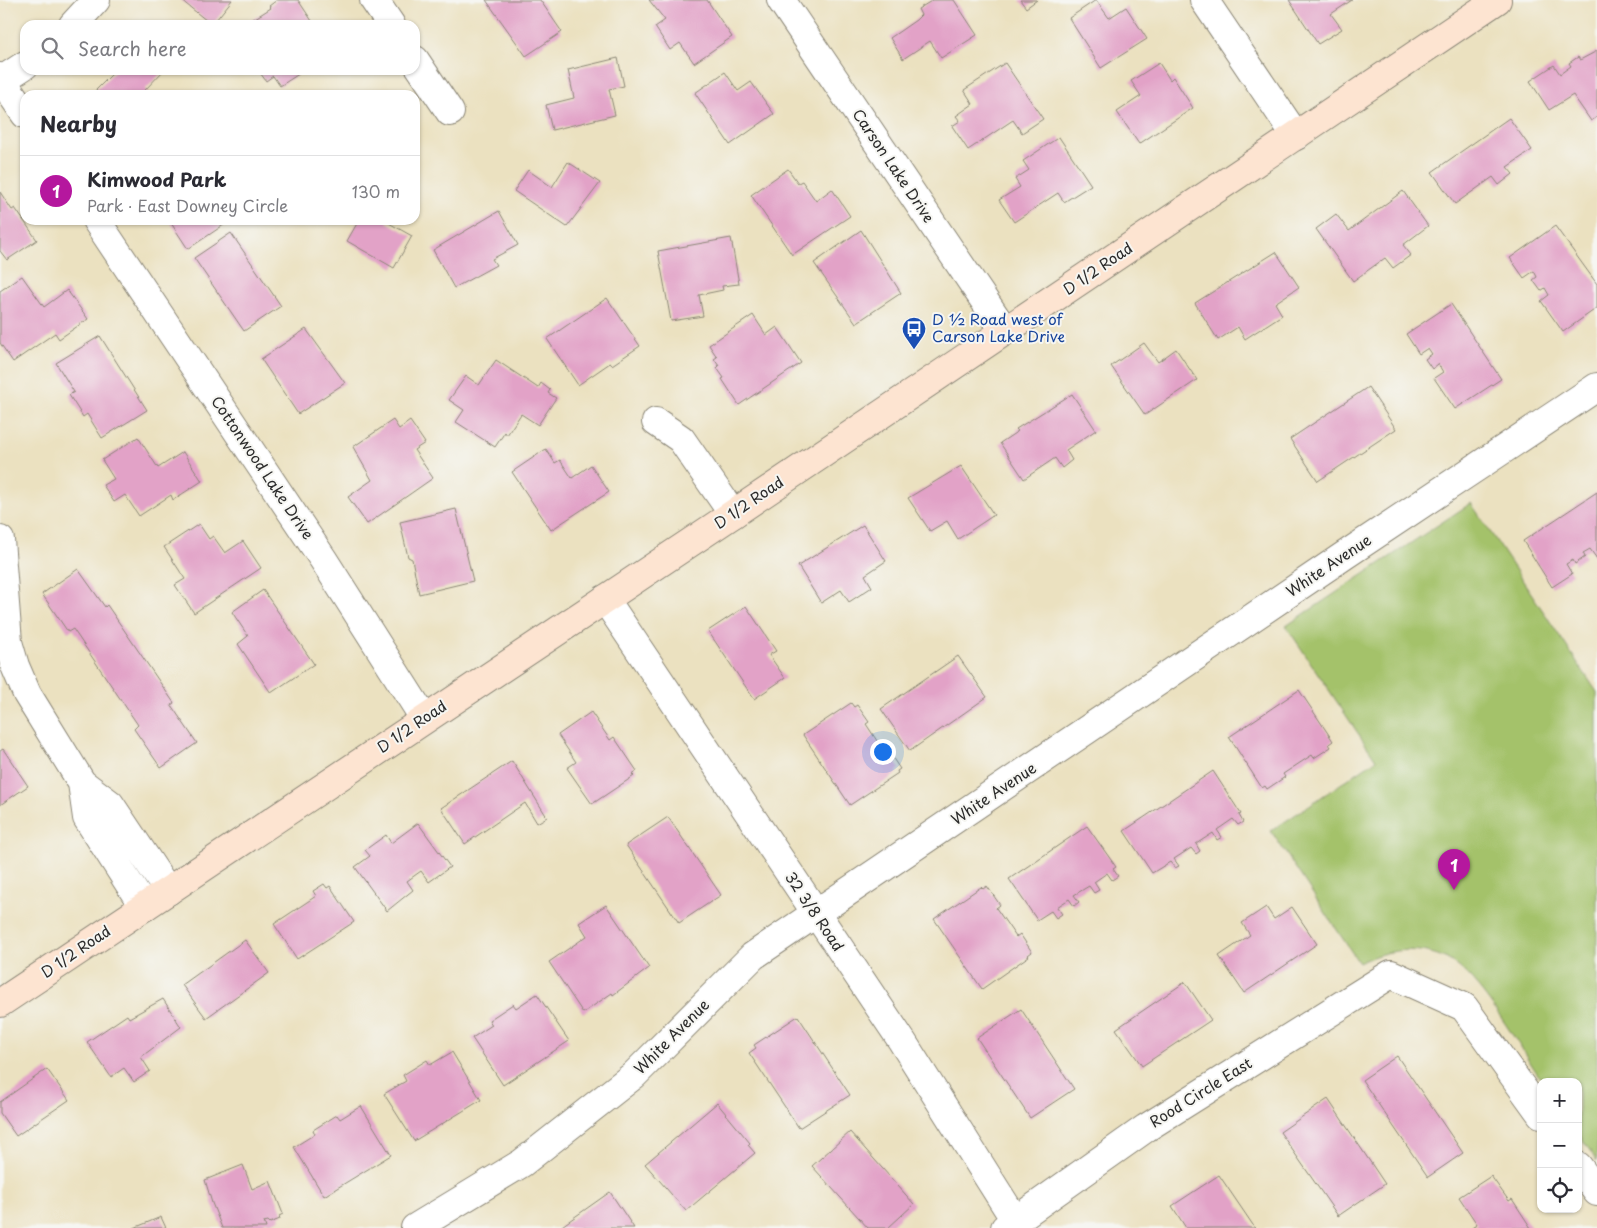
<!DOCTYPE html>
<html lang="en">
<head>
<meta charset="utf-8">
<style>
  :root { --surface:#fff; --page:#f7f7f7; --text:#2b2b33; --muted:#7c7c81; --line:#e1e1e2; --accent:#b5179e }
  body { margin:0; font-family:"Playpen Sans",sans-serif; background:var(--page); color:var(--text) }
  .controls { position:absolute; right:15px; bottom:15px; display:grid; overflow:hidden; border-radius:10px; box-shadow:0 1px 4px #0004 }
  .controls button { width:45px; height:45px; display:grid; place-items:center; padding:0; border:0; border-bottom:1px solid var(--line); background:var(--surface); color:var(--text); font:25px sans-serif }
  .you { position:absolute; left:882px; top:751px; width:18px; height:18px; margin:-12px; border:4px solid #fff; border-radius:50%; background:#1a73e8; box-shadow:0 0 0 8px #1a73e833 }
  .badge { display:grid; place-items:center; width:32px; height:32px; border-radius:50%; background:var(--accent); color:#fff; font-size:16px; font-weight:700 }
  .pin { position:absolute; translate:-50% -41px; filter:drop-shadow(0 1px 2px #0008) }
  .pin::after { content:''; position:absolute; top:26px; width:18px; height:15px; background:inherit; clip-path:polygon(0 0,100% 0,50% 100%) }
  .list { margin:0; padding:0; list-style:none }
  h2 { display:flex; justify-content:space-between; align-items:center; height:65px; margin:0; padding:0 20px; font-size:21px }
  h2 small { font-size:16px; font-weight:400; color:var(--muted) }
  .list li { display:grid; grid-template-columns:32px 1fr auto; gap:15px; align-items:center; box-sizing:border-box; height:70px; padding:0 20px; border-top:1px solid var(--line) }
  .list b { display:block; font-size:19px; white-space:nowrap }
  .list p { margin:0; font-size:16px; white-space:nowrap; color:var(--muted) }
  .list em { font-size:16px; font-style:normal; color:var(--muted) }
  .icon { flex:none; width:28px; height:28px; fill:none; stroke:currentColor; stroke-width:2; stroke-linecap:round; stroke-linejoin:round }
  .map { position:relative; flex:none; width:1597px; height:1228px; overflow:hidden }
  .search { position:absolute; background:var(--surface); box-shadow:0 1px 4px #0004; left:20px; top:20px; width:400px; height:55px; display:flex; align-items:center; gap:12px; box-sizing:border-box; padding:0 18px; border-radius:15px; color:var(--muted); font-size:19px }
  .panel { position:absolute; background:var(--surface); box-shadow:0 1px 4px #0004; left:20px; top:90px; width:400px; height:135px; border-radius:15px }
  .map>svg:first-child { display:block }
</style>
</head>
<body>
<div class="map">
<svg width="1597" height="1228" viewBox="0 0 1597 1228">
  <rect width="100%" height="100%" fill="#f6f6f2"/>
  <filter id="ink" filterUnits="userSpaceOnUse"><feTurbulence type="fractalNoise" baseFrequency=".02" numOctaves="2"/><feDisplacementMap in="SourceGraphic" scale="10" xChannelSelector="R" yChannelSelector="G"/><feConvolveMatrix kernelMatrix="1 2 1 2 8 2 1 2 1" color-interpolation-filters="sRGB"/></filter>
  <filter id="wash" filterUnits="userSpaceOnUse"><feTurbulence type="fractalNoise" baseFrequency=".0096" numOctaves="4" result="noise"/><feDisplacementMap in="SourceGraphic" scale="20" xChannelSelector="R" yChannelSelector="G"/><feGaussianBlur stdDeviation="1.12" result="paint"/><feColorMatrix in="noise" values="0 0 0 0 0 0 0 0 0 0 0 0 0 0 0 0 0 1.4 0 .05"/><feComposite in="paint" operator="in"/></filter>
  <g filter="url(#wash)">
    <rect width="100%" height="100%" fill="#ebe1c0"/>
    <path fill="#a4c26a" stroke="#68764a" d="M1471,503L1597,692V1161L1578,1133V1082H1543C1521,1050 1480,976 1447,959C1419,945 1386,949 1359,963L1271,831L1376,760L1286,626Z"/>
    <g id="blocks">
      <path fill="#e2a2c7" d="M181,0H232L212,25Z
        M277,0H298L312,21L306,25H244L271,8L269,6Z
        M486,0H540L562,32L526,56Z
        M649,0H707L732,37L694,63L680,43L670,50L655,27L665,20Z
        M933,0H954L977,35L941,58L930,41L903,59L890,38L916,20L921,15L918,9Z
        M1020,0H1037L1026,8Z
        M1096,0L1109,18L1126,7L1147,39L1101,68L1069,18Z
        M1289,0H1352L1331,14L1342,29L1318,44Z
        M1597,51V117L1591,121L1573,95L1549,110L1530,81L1554,65L1560,74L1571,66L1569,63L1578,57L1580,60Z
        M618,58L624,86L609,89L615,115L552,130L546,105L574,98L568,70Z
        M1005,63L1043,119L1022,133L1013,120L968,150L952,126L960,121L956,116L973,104L964,90Z
        M1159,63L1170,80L1173,77L1193,108L1139,144L1117,112L1141,96L1131,81Z
        M116,70H164L145,90L151,95H91Z
        M258,70H305L280,86L273,76L266,81Z
        M725,72L738,91L751,82L774,114L730,145L695,93Z
        M1509,118L1532,150L1507,167L1513,174L1499,185L1493,177L1455,204L1432,172Z
        M1059,137L1091,185L1064,202L1058,193L1014,222L999,200L1020,187L1015,179L1029,170L1023,161Z
        M568,162L600,183L567,227L514,191L528,170L552,187Z
        M788,169L798,183L802,181L816,201L832,189L850,216L792,255L751,195Z
        M1403,191L1428,226L1403,245L1411,255L1393,268L1385,258L1353,281L1316,229L1336,214L1349,231Z
        M0,192L12,210L15,208L37,240L7,260L0,251Z
        M499,211L518,245L492,259L496,265L454,288L433,250Z
        M169,220H231L188,249Z
        M359,220H388L387,222L412,236L394,268L347,241Z
        M1555,226L1597,284V308L1563,332L1541,301L1549,295L1545,288L1541,291L1533,280L1537,277L1534,271L1524,278L1510,258Z
        M861,230L901,293L856,323L814,263Z
        M231,233L281,306L244,331L194,258Z
        M731,238L739,284L722,286L723,290L699,295L703,316L671,321L658,251Z
        M1276,252L1299,287L1275,303L1282,315L1245,339L1238,327L1218,340L1195,303Z
        M22,276L44,307L67,290L88,319L59,339L55,333L13,362L0,343V291Z
        M607,298L640,346L612,365L610,363L578,385L547,339Z
        M1451,304L1501,379L1455,409L1434,378L1443,372L1438,364L1432,369L1425,359L1432,354L1428,348L1419,354L1406,334Z
        M753,315L766,335L777,327L801,363L739,405L722,379L724,378L717,368L719,366L714,359L717,357L709,345Z
        M306,329L345,383L298,414L261,359Z
        M100,336L147,410L102,438L87,414L83,417L69,395L74,392L56,363Z
        M1144,343L1158,362L1176,349L1197,380L1145,415L1111,366Z
        M496,360L538,388L541,383L550,390L548,393L556,398L538,425L521,414L507,435L505,432L495,447L456,422L464,410L449,400L466,376L479,385Z
        M1368,387L1396,429L1318,481L1290,439Z
        M1072,394L1096,430L1066,450L1072,460L1062,468L1055,458L1024,479L1000,443L1018,431L1016,429Z
        M393,420L399,429L410,421L425,443L414,450L433,478L367,524L348,497L372,480L353,447Z
        M138,437L158,468L183,452L202,481L173,500L171,495L139,516L125,495L114,502L103,485L114,479L102,460Z
        M546,449L555,463L560,460L572,478L591,465L609,492L551,530L512,472Z
        M961,466L994,515L958,539L947,521L930,531L908,498Z
        M1597,492V559L1590,549L1583,553L1585,557L1575,564L1573,560L1566,564L1572,574L1552,587L1523,541Z
        M456,509L473,581L419,594L412,559L408,557L400,522Z
        M199,524L209,539L213,536L225,553L243,541L261,568L194,613L175,585L185,579L164,547Z
        M863,525L886,561L865,575L872,587L849,602L841,590L821,603L798,566Z
        M78,569L105,607L107,605L174,703L171,705L197,743L161,768L134,729L138,725L73,629L68,632L42,594Z
        M263,590L314,664L271,693L238,644L248,636L232,612Z
        M746,606L776,651L769,655L785,678L754,699L708,631Z
        M958,656L987,697L910,751L881,709Z
        M1299,690L1333,741L1329,744L1331,747L1314,758L1312,755L1283,774L1285,777L1267,789L1265,786L1262,788L1229,737Z
        M851,703L854,707L857,705L869,722L866,724L885,753L888,751L900,769L897,771L898,773L850,805L803,735Z
        M591,712L610,740L614,737L637,771L632,774L634,776L592,804L567,768L576,762L558,735Z
        M3,749L28,786L0,805V751Z
        M512,761L547,817L537,823L525,803L465,844L441,808Z
        M1213,771L1241,814L1239,815L1243,822L1238,825L1233,819L1217,830L1222,837L1217,840L1213,833L1196,844L1200,851L1196,854L1191,848L1174,859L1179,866L1175,868L1170,862L1152,873L1124,831Z
        M668,817L721,895L679,923L626,845Z
        M418,823L450,867L429,882L421,871L407,881L413,890L387,911L355,867L370,856L365,850L386,835L391,843Z
        M1087,826L1116,867L1113,869L1118,876L1112,880L1107,873L1094,882L1099,890L1094,893L1089,886L1074,895L1079,902L1074,906L1069,899L1057,907L1062,914L1056,918L1051,911L1037,920L1009,879Z
        M324,884L327,888L330,886L354,922L297,959L274,924L316,896L313,891Z
        M987,886L1000,905L996,908L1016,937L1020,934L1032,952L1028,955L1029,956L982,989L934,919L981,887L983,889Z
        M606,905L649,968L613,995L612,993L583,1013L549,962L587,936L579,923Z
        M1266,907L1274,919L1292,907L1317,944L1244,993L1219,956L1250,935L1242,923Z
        M245,940L269,973L206,1018L182,985Z
        M1185,982L1211,1020L1142,1066L1116,1029Z
        M537,994L569,1041L503,1085L472,1038L492,1025L489,1020L513,1004L516,1008Z
        M163,999L181,1027L141,1057L150,1071L134,1082L124,1068L111,1077L87,1042L127,1015L129,1018Z
        M1021,1009L1074,1089L1030,1118L977,1038Z
        M798,1016L850,1095L799,1128L749,1053L756,1048L754,1045Z
        M452,1052L481,1100L414,1141L384,1094L406,1081L403,1075L427,1060L430,1065Z
        M1397,1056L1463,1153L1428,1177L1362,1080Z
        M47,1069L69,1100L16,1136L0,1113V1102Z
        M1328,1099L1385,1184L1338,1216L1280,1132Z
        M717,1103L750,1143L748,1145L755,1153L686,1211L645,1164Z
        M361,1106L391,1155L324,1196L294,1147L315,1134L313,1130L337,1115L340,1119Z
        M850,1132L914,1204L888,1228H868L812,1166Z
        M243,1165L252,1189L270,1181L283,1214L279,1216L280,1219L270,1223L268,1221L264,1222L266,1228H222L212,1203L205,1180Z
        M1219,1175L1255,1228H1186L1172,1206Z
        M1491,1176L1509,1201L1512,1199L1531,1228H1472L1477,1224L1459,1197Z
        M610,1192L634,1228H559Z
        M161,1217L166,1228H134Z"/>
    </g>
  </g>
  <g filter="url(#ink)">
    <use href="#blocks" fill-opacity="0" stroke="#8b8676" stroke-width="1"/>
    <g fill="none" stroke-linecap="round" stroke-linejoin="round">
      <defs>
        <path id="minor" d="M374,0L391,25
          M781,0L1005,331
          M1204,0L1296,136
          M73,25L96,0
          M415,60L450,112
          M0,77L25,114
          M2,80L25,65
          M96,220L323,559L424,718
          M656,422L681,439L733,514
          M0,540L8,642L15,666L27,694L82,783L110,804L168,891
          M605,599L902,1041L1015,1220L1017,1228
          M82,783L87,818L144,907
          M1578,1166L1597,1192
          M415,1228L522,1163L634,1075L753,956L1345,555L1597,387
          M1005,1228L1146,1128L1391,974L1464,1007L1541,1114"/>
        <path id="secondary" d="M0,1003L733,514L1497,0"/>
      </defs>
      <use href="#minor" stroke="#8b8676" stroke-width="30"/>
      <use href="#secondary" stroke="#8b8676" stroke-width="30"/>
      <use href="#minor" stroke="#fff" stroke-width="28"/>
      <use href="#secondary" stroke="#fde4d1" stroke-width="28"/>
    </g>
  </g>
  <defs>
    <symbol id="bus-pin" viewBox="-11 -11 22 30"><path d="M0 17L-7.5 6A9.5 9.5 0 1 1 7.5 6Z" fill="#1a4fb4" stroke="#f6f6f2"/><path d="M-5-6H5V4H4V6H2V4H-2V6H-4V4H-5ZM-3.5-4V0h7V-4ZM-3.5 1.2v1.5H-2V1.2ZM2 1.2v1.5H3.5V1.2Z" fill="#fff"/></symbol>
  </defs>
  <g fill-rule="evenodd">
    <use href="#bus-pin" x="900" y="315" width="28" height="38"/>
  </g>
  <g text-anchor="middle" stroke-width="4" stroke-linejoin="round" paint-order="stroke">
    <g font-size="15" fill="#2b2b2b" stroke="#f6f6f2">
      <text transform="translate(893 166) rotate(56)" y="5">Carson Lake Drive</text>
      <text transform="translate(1098 269) rotate(-34)" y="5">D 1/2 Road</text>
      <text transform="translate(262 468) rotate(56)" y="5">Cottonwood Lake Drive</text>
      <text transform="translate(749 503) rotate(-34)" y="5">D 1/2 Road</text>
      <text transform="translate(1329 566) rotate(-34)" y="5">White Avenue</text>
      <text transform="translate(412 727) rotate(-34)" y="5">D 1/2 Road</text>
      <text transform="translate(994 794) rotate(-34)" y="5">White Avenue</text>
      <text transform="translate(814 912) rotate(56)" y="5">32 3/8 Road</text>
      <text transform="translate(76 952) rotate(-34)" y="5">D 1/2 Road</text>
      <text transform="translate(672 1037) rotate(-45)" y="5">White Avenue</text>
      <text transform="translate(1201 1093) rotate(-32)" y="5">Rood Circle East</text>
    </g>
    <g font-size="15" fill="#164399" stroke="#f6f6f2" text-anchor="start">
      <text x="932" y="325">D ½ Road west of<tspan x="932" dy="17">Carson Lake Drive</tspan></text>
    </g>
  </g>
</svg>
<div class="controls">
<button>+</button>
<button>−</button>
<button><svg class="icon" aria-label="locate" viewBox="0 0 24 24"><circle cx="12" cy="12" r="6"/><path d="M12 2v4M12 18v4M2 12h4M18 12h4"/></svg></button>
</div>
<div class="you"></div>
<div class="pin badge" style="left:1454px;top:890px">1</div>
<div class="search"><svg class="icon" aria-label="search" viewBox="0 0 24 24"><circle cx="10" cy="10" r="6"/><path d="M15 15l6 6"/></svg>Search here</div>
<section class="panel">
<h2>Nearby<small></small></h2>
<ul class="list">
<li><span class="badge">1</span><div><b>Kimwood Park</b><p>Park · East Downey Circle</p></div><em>130 m</em></li>
</ul>
</section>
</div>
</body>
</html>
